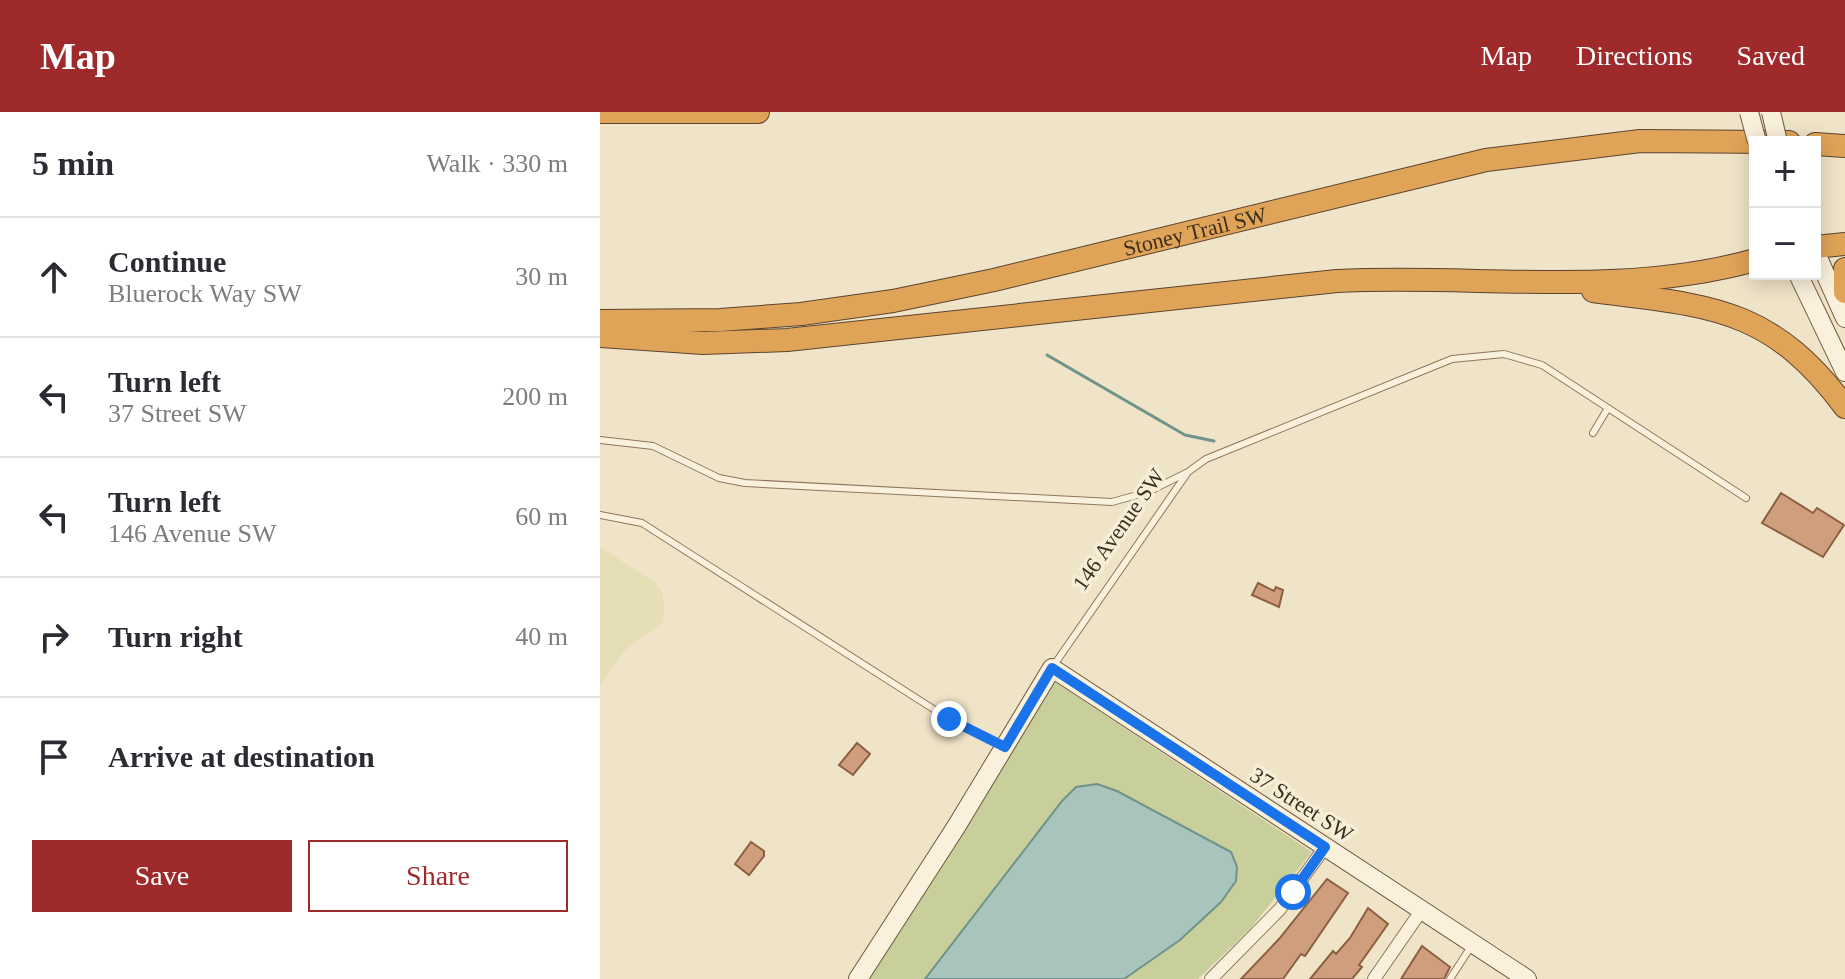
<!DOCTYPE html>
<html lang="en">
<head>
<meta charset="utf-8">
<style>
  :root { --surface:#fff; --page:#f7f7f7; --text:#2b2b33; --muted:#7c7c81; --line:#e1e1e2; --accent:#9e2a2b }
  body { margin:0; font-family:"Times New Roman",serif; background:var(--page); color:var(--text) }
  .controls { position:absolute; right:24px; top:24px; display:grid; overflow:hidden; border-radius:0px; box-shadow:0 4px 20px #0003 }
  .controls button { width:72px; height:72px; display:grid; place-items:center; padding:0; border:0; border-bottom:2px solid var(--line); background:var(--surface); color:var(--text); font:40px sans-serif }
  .stop { position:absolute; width:24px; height:24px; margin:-18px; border:6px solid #1a73e8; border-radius:50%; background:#fff }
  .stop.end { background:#1a73e8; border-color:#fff; box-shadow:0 2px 8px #0008 }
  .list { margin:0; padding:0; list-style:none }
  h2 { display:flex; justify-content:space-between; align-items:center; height:104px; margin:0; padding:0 32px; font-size:34px }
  h2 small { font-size:26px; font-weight:400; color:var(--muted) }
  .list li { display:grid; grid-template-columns:52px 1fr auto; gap:24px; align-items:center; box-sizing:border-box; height:120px; padding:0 32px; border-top:2px solid var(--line) }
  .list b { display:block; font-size:30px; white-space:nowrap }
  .list p { margin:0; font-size:26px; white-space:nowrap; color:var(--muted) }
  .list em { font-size:26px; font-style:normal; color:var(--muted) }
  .actions { display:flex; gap:16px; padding:24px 32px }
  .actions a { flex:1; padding:18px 0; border:2px solid var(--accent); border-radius:0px; text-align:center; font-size:28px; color:var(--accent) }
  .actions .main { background:var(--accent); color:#fff }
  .icon { flex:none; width:44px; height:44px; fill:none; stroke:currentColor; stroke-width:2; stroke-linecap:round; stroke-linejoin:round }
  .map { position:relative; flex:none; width:1245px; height:867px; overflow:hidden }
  header { display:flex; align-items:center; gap:48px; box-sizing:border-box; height:112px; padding:0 40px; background:var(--accent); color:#fff }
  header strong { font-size:38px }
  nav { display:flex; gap:44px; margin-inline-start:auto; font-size:28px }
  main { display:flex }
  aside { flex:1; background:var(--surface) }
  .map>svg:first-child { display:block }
</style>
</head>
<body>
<header>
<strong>Map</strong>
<nav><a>Map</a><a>Directions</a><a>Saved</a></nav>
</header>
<main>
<aside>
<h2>5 min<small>Walk · 330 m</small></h2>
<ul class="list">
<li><svg class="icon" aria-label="ahead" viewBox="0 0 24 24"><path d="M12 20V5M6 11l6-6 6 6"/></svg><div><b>Continue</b><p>Bluerock Way SW</p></div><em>30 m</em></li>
<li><svg class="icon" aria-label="left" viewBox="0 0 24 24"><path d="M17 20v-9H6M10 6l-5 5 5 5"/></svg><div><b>Turn left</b><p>37 Street SW</p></div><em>200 m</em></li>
<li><svg class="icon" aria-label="left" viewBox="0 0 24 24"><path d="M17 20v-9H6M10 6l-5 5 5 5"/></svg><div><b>Turn left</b><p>146 Avenue SW</p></div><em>60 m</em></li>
<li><svg class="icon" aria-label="right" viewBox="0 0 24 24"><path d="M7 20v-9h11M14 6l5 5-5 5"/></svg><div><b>Turn right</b></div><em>40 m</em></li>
<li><svg class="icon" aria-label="arrive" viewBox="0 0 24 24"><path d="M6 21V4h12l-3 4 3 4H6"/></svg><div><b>Arrive at destination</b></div></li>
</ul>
<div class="actions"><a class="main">Save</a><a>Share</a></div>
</aside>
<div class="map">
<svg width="1245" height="867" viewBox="0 0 1245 867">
  <rect width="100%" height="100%" fill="#f0e4c8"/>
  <path fill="#e6deb5" d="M0,435L54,470L62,480L65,496L62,511L26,537L0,574Z"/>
  <path fill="#c9cf9b" d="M455,570L712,740L650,817L598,867H259Z"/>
  <path fill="#a9c4bc" stroke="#6f938a" stroke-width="2" d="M497,672L517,679L631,740L637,755L636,769L621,790L580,828L524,867H325L462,689L476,675Z"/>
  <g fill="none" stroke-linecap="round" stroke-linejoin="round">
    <path stroke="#6f938a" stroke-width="3" d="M447,243L585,323L614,329"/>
  </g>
  <path fill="#cf9f7d" stroke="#8d5f41" stroke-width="2" d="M1181,381L1213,401L1217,396L1244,413L1223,445L1162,411Z
    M658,471L674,479L676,475L683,478L679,495L652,483Z
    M257,631L270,642L253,663L239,653Z
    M151,730L164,739V744L149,763L135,752Z
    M727,767L748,781L705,844L701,842L683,867H641L679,827Z
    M768,796L788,812L759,853L762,855L752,867H710L733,839L736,842L750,826Z
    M822,834L850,855L844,867H801Z"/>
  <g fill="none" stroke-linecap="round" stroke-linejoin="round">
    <defs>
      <path id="lane" d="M993,321L1008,296
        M0,328L53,334L119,366L145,371L512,390L548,380L586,361
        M0,403L42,411L349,607L401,634
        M454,553L588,360L606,347L852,247L904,242L942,253L1146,386
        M850,867L872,833"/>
      <path id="street" d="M611,867L680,797L725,735
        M774,867L821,799"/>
      <path id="secondary" d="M1215,139L1245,206
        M1198,162L1245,260
        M258,867L356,715L452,556L927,867"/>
      <g id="highway">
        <path d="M0,0H158"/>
        <path d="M1215,32L1245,34"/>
        <path d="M1215,135L1245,132"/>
        <path d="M1245,157V180"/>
        <path d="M993,179C1109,194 1170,194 1245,295"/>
        <path id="s1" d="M0,209L120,208L201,202L293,189L394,168L886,48L1040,29L1189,30"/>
        <path d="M0,224L103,231L187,228L737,169C875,162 1020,186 1155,148"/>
      </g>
    </defs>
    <use href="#lane" stroke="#8d765c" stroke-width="8"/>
    <use href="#street" stroke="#8d765c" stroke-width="14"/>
    <use href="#secondary" stroke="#6f573f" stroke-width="20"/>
    <use href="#highway" stroke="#5b4430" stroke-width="24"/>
    <use href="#lane" stroke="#faf1dc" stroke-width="6"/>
    <use href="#street" stroke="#faf1dc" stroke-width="12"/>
    <use href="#secondary" stroke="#faf1dc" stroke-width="18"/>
    <use href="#highway" stroke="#e0a458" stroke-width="22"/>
    <defs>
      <path id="secondary-bridge" d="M1149,0L1157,30
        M1171,0L1178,30"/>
    </defs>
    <use href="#secondary-bridge" stroke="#6f573f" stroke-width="20" stroke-linecap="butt"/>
    <use href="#secondary-bridge" stroke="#faf1dc" stroke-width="18"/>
  </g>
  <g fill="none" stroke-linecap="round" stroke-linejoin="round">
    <path stroke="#1a73e8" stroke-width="10" d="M349,607L405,635L452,556L725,735L693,780"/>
  </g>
  <g text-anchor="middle" stroke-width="7" stroke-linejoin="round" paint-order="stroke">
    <g font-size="22" fill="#3d2e20" stroke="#f7eed8">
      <text dy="8" stroke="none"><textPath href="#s1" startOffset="604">Stoney Trail SW</textPath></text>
      <text transform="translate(518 417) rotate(-55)" y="8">146 Avenue SW</text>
      <text transform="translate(702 692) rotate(33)" y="8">37 Street SW</text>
    </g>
  </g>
</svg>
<div class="controls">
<button>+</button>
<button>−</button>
</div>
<div class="stop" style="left:693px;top:780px"></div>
<div class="stop end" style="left:349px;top:607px"></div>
</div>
</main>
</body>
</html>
